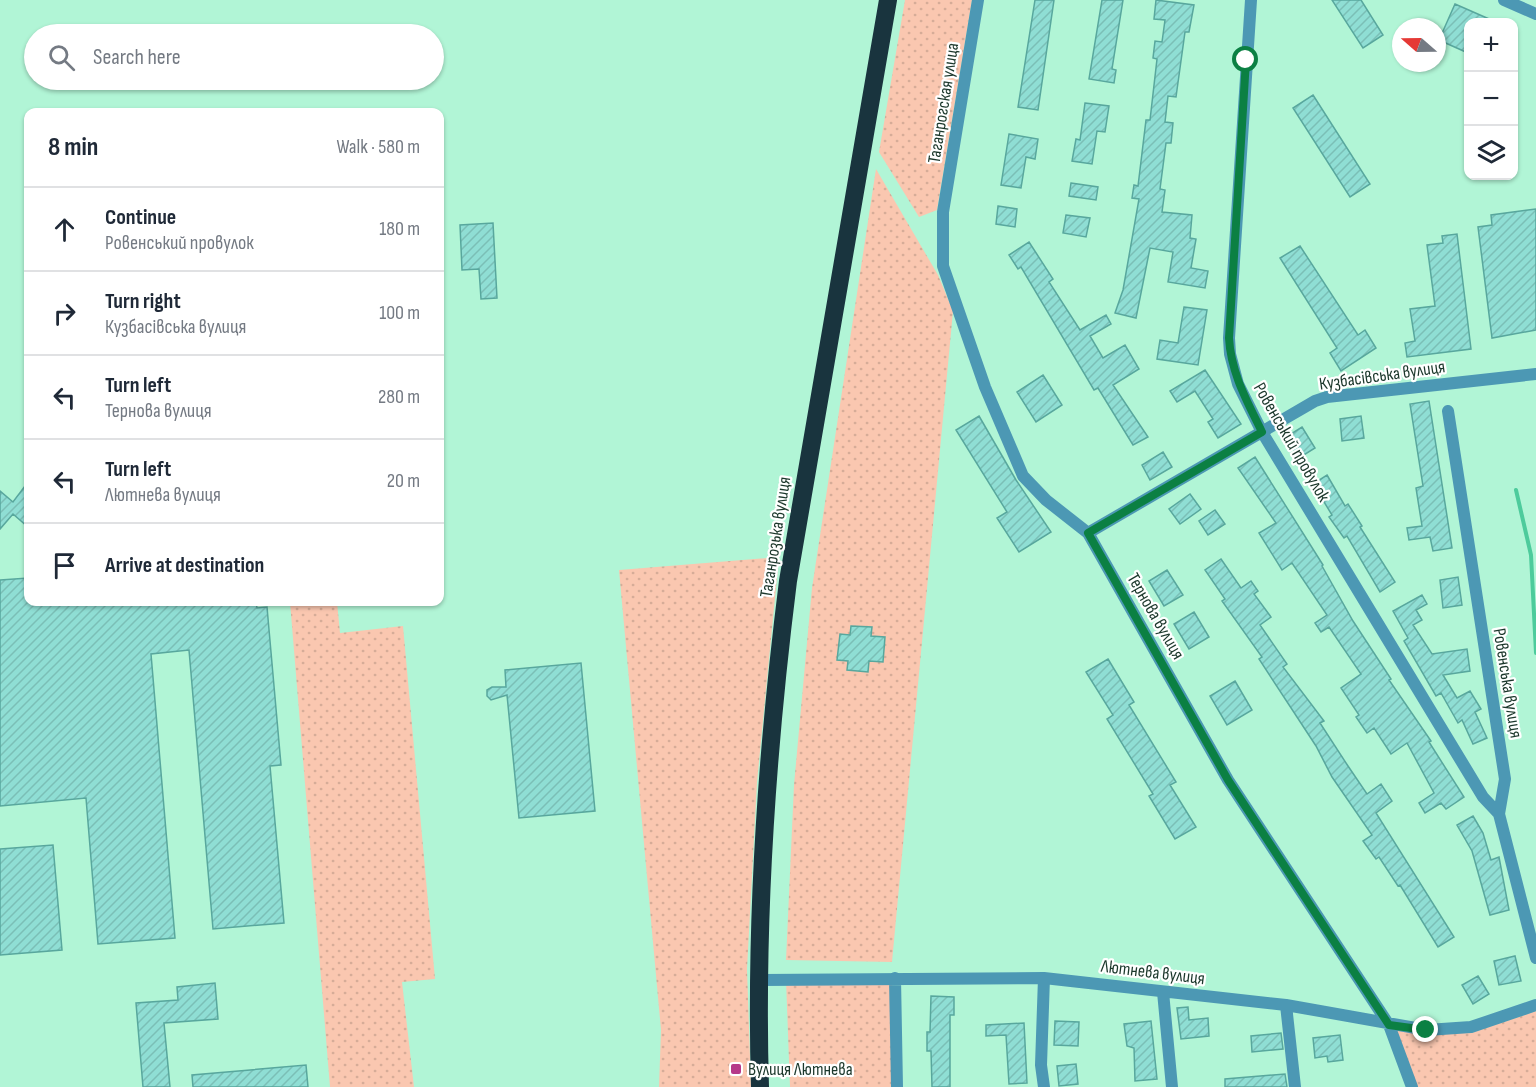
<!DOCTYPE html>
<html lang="en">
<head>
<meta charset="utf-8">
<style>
  :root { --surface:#fff; --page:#f6f6f7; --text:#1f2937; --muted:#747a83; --line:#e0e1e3 }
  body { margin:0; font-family:"Sofia Sans Condensed",sans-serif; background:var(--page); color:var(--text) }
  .controls { position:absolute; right:18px; top:18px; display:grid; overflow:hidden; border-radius:12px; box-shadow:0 2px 4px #0004 }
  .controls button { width:54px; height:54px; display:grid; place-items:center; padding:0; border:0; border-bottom:2px solid var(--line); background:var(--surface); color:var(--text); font:30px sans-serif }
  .compass { position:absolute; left:1392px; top:18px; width:54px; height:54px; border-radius:50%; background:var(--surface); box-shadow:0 2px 4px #0004; rotate:290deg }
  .stop { position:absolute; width:18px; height:18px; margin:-14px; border:4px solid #0b8043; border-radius:50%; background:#fff }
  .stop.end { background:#0b8043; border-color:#fff; box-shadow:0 2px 6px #0008 }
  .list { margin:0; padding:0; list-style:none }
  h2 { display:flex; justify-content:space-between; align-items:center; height:78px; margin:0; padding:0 24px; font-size:26px }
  h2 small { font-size:20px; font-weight:400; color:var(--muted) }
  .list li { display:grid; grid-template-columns:39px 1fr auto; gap:18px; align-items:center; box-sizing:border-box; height:84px; padding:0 24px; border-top:2px solid var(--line) }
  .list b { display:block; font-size:22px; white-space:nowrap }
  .list p { margin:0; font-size:20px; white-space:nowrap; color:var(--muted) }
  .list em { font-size:20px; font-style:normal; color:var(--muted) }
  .icon { flex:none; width:33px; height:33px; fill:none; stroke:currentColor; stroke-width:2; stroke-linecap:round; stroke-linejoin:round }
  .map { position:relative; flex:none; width:1536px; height:1087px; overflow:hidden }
  .search { position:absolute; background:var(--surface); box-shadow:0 2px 4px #0004; left:24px; top:24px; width:420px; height:66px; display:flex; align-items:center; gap:15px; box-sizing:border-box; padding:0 21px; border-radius:33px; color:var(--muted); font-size:22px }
  .panel { position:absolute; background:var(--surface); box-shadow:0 2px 4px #0004; left:24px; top:108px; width:420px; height:498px; border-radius:12px }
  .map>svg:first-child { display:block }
</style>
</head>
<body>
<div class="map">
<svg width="1536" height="1087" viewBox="0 0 1536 1087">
  <defs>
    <pattern id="grass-dots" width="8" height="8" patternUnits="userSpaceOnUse" patternTransform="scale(1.5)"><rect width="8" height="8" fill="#fac7b0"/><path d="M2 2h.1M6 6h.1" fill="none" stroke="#d6ac98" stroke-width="1.8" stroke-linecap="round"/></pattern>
    <pattern id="building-hatch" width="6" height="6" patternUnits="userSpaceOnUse" patternTransform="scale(1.5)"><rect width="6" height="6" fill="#8fded4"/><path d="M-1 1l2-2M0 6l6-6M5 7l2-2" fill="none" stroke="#7bbfb6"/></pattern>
  </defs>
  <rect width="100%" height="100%" fill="#b1f5d6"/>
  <path fill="url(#grass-dots)" d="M905,0H972L937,210L919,217L879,152Z
    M876,169L938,275L953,311L892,962L786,960L794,785L812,588Z
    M779,557L757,782L747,969L751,1087H659L661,1030L619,570Z
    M290,602H337L340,633L403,626L435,979L402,982L414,1087H330Z
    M786,980L892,981L894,1087H790Z
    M1536,1011V1087H1417L1394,1024L1471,1033Z"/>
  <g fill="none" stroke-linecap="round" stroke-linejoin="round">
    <path stroke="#4dcb9c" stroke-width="4" d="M1516,490L1531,555L1536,653"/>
  </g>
  <path fill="url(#building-hatch)" stroke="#58a79d" stroke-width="1.5" d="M1035,0H1054L1038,110L1018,107Z
    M1102,0H1123L1112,69L1116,70L1114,83L1089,79Z
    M1156,0L1194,5L1189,32H1185L1176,97L1168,96L1165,122L1173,123L1171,143H1166L1160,189L1165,190L1162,212L1192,215L1190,238L1196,239L1191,268L1208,271L1205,288L1168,282L1173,252L1150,248L1136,318L1115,313L1123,290L1139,199L1132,198L1134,185L1138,186L1146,120H1150L1157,59L1153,58L1155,41L1162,42L1165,20L1154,19Z
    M1332,0H1361L1383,35L1363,48Z
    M1455,4L1496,22H1468V53L1439,40Z
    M1313,95L1370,184L1350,197L1293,108Z
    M1085,103L1109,106L1105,132L1097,131L1092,164L1072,161L1076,139L1080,140Z
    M1009,134L1038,139L1035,159L1026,157L1021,188L1001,185Z
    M1071,183L1098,187L1096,200L1069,196Z
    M998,206L1017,209L1015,227L996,224Z
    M1536,209V330L1492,338L1478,227L1492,225L1491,215Z
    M1066,215L1090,218L1086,237L1063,233Z
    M493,223L497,298L481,299L479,269L462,270L460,225Z
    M1457,234L1471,349L1407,357L1405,343L1415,341L1410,309L1435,306L1427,245L1443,243L1442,236Z
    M1029,242L1053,279L1049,282L1080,330L1106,315L1111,324L1090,336L1103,358L1125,345L1139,369L1113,385L1148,437L1133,445L1098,388L1094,390L1021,267L1018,269L1009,255Z
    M1300,246L1358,335L1365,330L1376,348L1341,371L1330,353L1337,348L1280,258Z
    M1184,307L1207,310L1198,365L1157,359L1160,340L1178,343Z
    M1205,370L1241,424L1218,438L1208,422L1213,419L1195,391L1177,402L1170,391Z
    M1043,375L1062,405L1036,422L1017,392Z
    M1429,401L1452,548L1433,551L1430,537L1409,540L1407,528L1422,526L1416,488L1423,486L1410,404Z
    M979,416L1016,480L1051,532L1019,552L997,518L1007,512L956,430Z
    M1361,416L1364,438L1342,441L1340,419Z
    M1302,427L1315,448L1299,458L1286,437Z
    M1163,452L1172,467L1150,480L1142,465Z
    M1255,457L1323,565L1322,566L1353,621L1391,679L1389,680L1431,741L1429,742L1464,797L1446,809L1441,803L1425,813L1419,803L1434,793L1407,743L1391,754L1374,728L1367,733L1356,717L1359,715L1341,688L1361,674L1329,627L1321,632L1315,623L1327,615L1292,563L1282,570L1259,533L1276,523L1238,468Z
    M1327,475L1345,506L1348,504L1362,526L1360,527L1395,582L1380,592L1347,536L1344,538L1329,517L1332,515L1313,484Z
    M28,482V527L13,514L0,529V491L13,502Z
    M1190,494L1201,509L1180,524L1169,509Z
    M1215,510L1225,524L1208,535L1199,521Z
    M1221,559L1241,588L1251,581L1258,591L1254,594L1271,617L1260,625L1287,664L1283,667L1324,721L1320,723L1348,766L1367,794L1381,784L1392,801L1376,813L1454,937L1438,947L1400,885L1398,886L1379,857L1376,859L1363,841L1372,835L1332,777L1316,746L1259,659L1262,657L1222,601L1225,599L1205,570Z
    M1167,570L1183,595L1164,606L1149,581Z
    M1458,577L1462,605L1443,608L1440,580Z
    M28,578V602H256L257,608L267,607L281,765L270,766L284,923L213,929L189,650L151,654L175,938L98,944L86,798L0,806V580Z
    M1422,595L1427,604L1416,610L1422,620L1413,625L1432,654L1467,649L1470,671L1443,675L1457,698L1470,691L1481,709L1475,712L1487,738L1473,744L1462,720L1458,723L1441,693L1436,696L1404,641L1408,638L1393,611Z
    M1194,612L1209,637L1189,649L1174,624Z
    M851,626L872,627L871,636L885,637L883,662L869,661L868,672L847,670L848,661L837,660L840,634L850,635Z
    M1108,659L1134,702L1129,705L1176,782L1170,785L1196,827L1175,839L1149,796L1153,794L1107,719L1113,715L1086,672Z
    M581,663L595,811L519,818L507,695L491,700L487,696V690L492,687H506L505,670Z
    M1235,681L1252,710L1227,725L1210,696Z
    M1473,816L1483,833L1491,860L1499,857L1509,910L1490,915L1472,851L1457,825Z
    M53,845L62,950L0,955V849Z
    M1515,956L1521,981L1499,985L1494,961Z
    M1478,976L1489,994L1473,1004L1462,985Z
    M215,983L218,1019L164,1023L170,1087H143L136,1003L178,1000L177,987Z
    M931,996L954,997V1015H950V1087H932L931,1051H927V1032H930Z
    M1188,1007L1189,1020L1208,1018L1209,1036L1181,1039L1177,1008Z
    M1055,1021L1079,1022L1078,1046L1054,1045Z
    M1151,1021L1157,1079L1135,1081L1134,1048L1127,1046L1124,1024Z
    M1024,1023L1027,1083L1009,1084L1006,1035L986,1036V1025Z
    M1281,1033L1283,1049L1252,1052L1251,1036Z
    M1340,1035L1343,1060L1328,1062L1327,1056L1315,1058L1313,1038Z
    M1076,1064L1078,1084L1059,1086L1057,1066Z
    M306,1065L308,1087H193L192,1075Z
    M1285,1074L1287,1087H1225V1079Z"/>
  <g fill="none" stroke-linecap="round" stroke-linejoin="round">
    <path stroke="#4c98b4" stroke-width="12" d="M978,0L943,212V266L985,387L1023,476L1046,500L1088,533L1228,780L1389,1025L1412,1087
      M1251,0L1229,338L1230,354L1238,384L1262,432L1483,797L1499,814
      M1504,0L1536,14
      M1448,411L1505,779L1499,814L1536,958
      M1088,533L1315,401L1327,397L1536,374
      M895,978L897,1087
      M760,980L1044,978L1286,1005L1427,1030L1471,1027L1536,1005
      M1163,992L1172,1087
      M1286,1005L1295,1087
      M1044,1087L1041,1065L1044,978"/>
    <path stroke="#19343e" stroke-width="18" d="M760,1087C755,919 767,748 788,581L888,0"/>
  </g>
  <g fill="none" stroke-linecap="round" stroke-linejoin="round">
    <path stroke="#0b8043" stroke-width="8" d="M1246,60L1229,338C1231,373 1247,401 1262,432L1088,533L1228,780L1389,1025L1426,1030"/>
  </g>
  <rect fill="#b63989" stroke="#fff" stroke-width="2" x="730" y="1063" width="12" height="12" rx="3"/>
  <g text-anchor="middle" stroke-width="4.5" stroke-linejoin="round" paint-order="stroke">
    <g font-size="18" fill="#1c382c" stroke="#fff">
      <text transform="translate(943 103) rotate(-81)" y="6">Таганрогская улица</text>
      <text transform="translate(1382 375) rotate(-8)" y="6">Кузбасівська вулиця</text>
      <text transform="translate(1292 442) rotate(60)" y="6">Ровенський провулок</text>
      <text transform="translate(775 537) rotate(-81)" y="6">Таганрозька вулиця</text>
      <text transform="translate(1156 616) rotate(60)" y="6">Тернова вулиця</text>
      <text transform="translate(1508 683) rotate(81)" y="6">Ровенська вулиця</text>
      <text transform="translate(1153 972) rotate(7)" y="6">Лютнева вулиця</text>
    </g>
    <g font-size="18" fill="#1c382c" stroke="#fff" text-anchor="start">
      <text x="748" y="1075">Вулиця Лютнева</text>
    </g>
  </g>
</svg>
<div class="controls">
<button>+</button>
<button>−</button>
<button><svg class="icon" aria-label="layers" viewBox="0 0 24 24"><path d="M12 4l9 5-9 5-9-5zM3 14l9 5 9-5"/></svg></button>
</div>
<svg class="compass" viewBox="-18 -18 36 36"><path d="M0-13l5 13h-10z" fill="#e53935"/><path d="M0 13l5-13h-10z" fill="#747a83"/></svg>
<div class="stop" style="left:1246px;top:60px"></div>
<div class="stop end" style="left:1426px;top:1030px"></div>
<div class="search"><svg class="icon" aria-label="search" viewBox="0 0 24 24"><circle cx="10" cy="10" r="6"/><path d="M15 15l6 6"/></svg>Search here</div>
<section class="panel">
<h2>8 min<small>Walk · 580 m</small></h2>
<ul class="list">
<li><svg class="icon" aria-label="ahead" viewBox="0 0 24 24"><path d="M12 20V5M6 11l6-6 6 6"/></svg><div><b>Continue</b><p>Ровенський провулок</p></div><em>180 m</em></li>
<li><svg class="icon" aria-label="right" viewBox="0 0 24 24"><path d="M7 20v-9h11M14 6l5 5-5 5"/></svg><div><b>Turn right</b><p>Кузбасівська вулиця</p></div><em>100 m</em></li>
<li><svg class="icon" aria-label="left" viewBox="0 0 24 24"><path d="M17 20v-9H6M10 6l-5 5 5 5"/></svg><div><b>Turn left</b><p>Тернова вулиця</p></div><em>280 m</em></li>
<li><svg class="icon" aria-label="left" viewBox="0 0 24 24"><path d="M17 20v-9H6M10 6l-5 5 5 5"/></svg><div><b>Turn left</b><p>Лютнева вулиця</p></div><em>20 m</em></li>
<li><svg class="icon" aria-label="arrive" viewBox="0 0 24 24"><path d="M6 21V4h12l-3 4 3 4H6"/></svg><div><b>Arrive at destination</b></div></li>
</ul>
</section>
</div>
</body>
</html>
